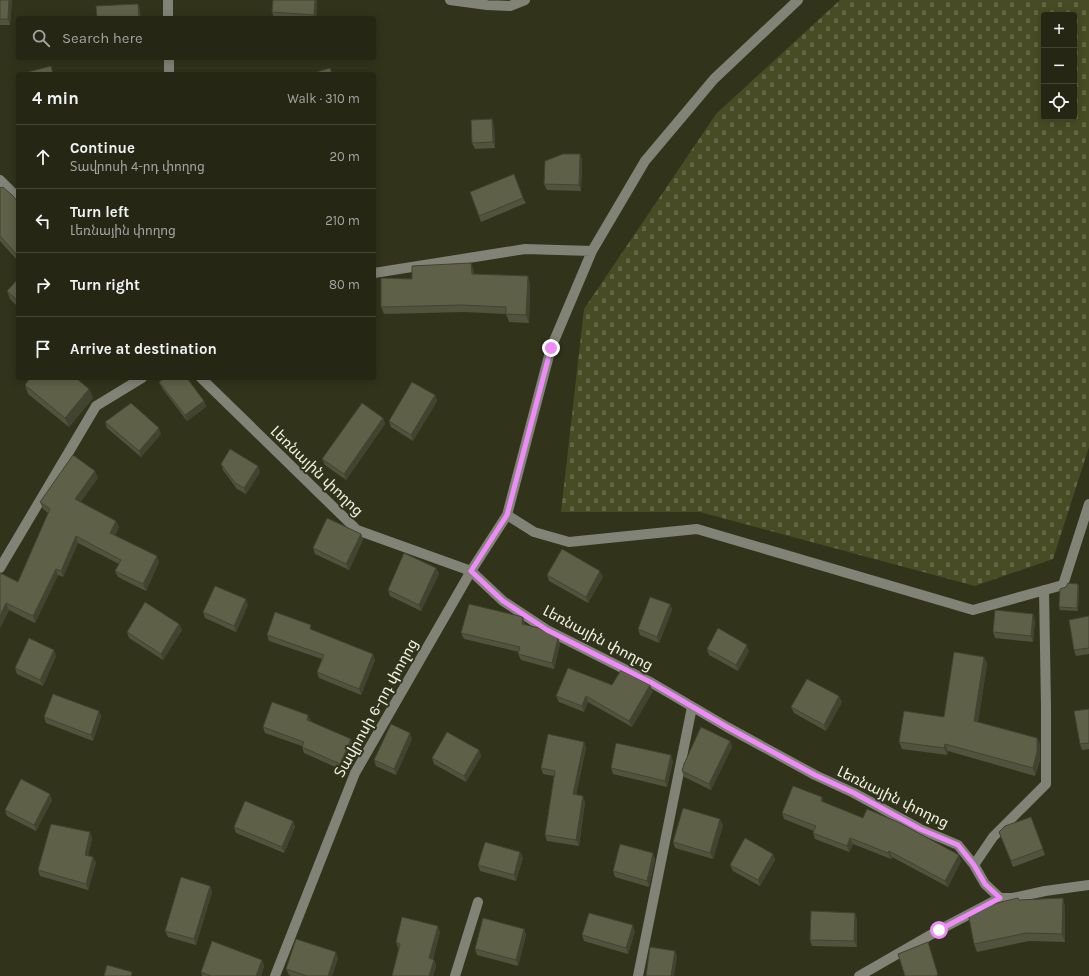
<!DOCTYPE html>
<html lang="en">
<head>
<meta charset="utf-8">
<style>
  :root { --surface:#252714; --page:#2d2f1d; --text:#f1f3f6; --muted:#a3a5a0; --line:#424434 }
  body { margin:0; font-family:Karla,"Noto Sans Armenian",sans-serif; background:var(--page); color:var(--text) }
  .controls { position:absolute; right:12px; top:12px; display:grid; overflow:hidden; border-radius:4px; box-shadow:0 2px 10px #0003 }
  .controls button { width:36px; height:36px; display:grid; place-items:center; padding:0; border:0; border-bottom:1px solid var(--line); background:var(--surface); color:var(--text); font:20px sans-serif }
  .stop { position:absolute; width:12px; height:12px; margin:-9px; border:3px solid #ee8bf8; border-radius:50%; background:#fff }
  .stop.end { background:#ee8bf8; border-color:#fff; box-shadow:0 1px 4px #0008 }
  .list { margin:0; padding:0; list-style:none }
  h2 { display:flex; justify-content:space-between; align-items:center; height:52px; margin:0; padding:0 16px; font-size:17px }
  h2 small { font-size:13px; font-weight:400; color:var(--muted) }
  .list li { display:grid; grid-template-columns:26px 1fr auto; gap:12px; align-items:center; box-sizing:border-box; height:64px; padding:0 16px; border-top:1px solid var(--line) }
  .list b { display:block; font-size:15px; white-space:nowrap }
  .list p { margin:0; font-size:13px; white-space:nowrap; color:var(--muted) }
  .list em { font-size:13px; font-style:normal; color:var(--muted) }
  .icon { flex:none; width:22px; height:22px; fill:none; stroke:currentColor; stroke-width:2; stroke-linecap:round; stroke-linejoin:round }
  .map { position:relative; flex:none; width:1089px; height:976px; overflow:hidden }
  .search { position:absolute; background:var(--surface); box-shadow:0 2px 10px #0003; left:16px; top:16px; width:360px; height:44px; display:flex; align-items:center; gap:10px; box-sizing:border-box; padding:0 14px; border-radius:4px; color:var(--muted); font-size:15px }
  .panel { position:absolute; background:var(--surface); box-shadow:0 2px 10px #0003; left:16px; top:72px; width:360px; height:308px; border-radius:4px }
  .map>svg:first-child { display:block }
</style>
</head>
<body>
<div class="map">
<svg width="1089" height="976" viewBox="0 0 1089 976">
  <defs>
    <pattern id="cemetery-stones" width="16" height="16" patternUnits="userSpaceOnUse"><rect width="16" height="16" fill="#484c24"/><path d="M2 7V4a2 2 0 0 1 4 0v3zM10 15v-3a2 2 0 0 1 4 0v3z" fill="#636644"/></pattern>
  </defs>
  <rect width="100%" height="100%" fill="#31341b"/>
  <path fill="url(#cemetery-stones)" fill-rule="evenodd" d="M840,0H1089V447L1053,559L975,586L700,512H561L584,309L716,114ZM1044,15H1074V117H1044Z"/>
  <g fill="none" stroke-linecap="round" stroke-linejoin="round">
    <path stroke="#818377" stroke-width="10" d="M168,0V18
      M450,0L487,5L510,6L525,0
      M169,58V74
      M0,180L18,198
      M374,273L525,249L592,251
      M201,378L357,530L471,571L503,601L547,630L652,683L727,727L815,775L854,793L920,829L958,845L974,865L985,884L1000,898
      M507,515L534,532L569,542L697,529L973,610L1063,585L1089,504
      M0,568L96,406L142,378
      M974,865L993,837L1046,784V707L1044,590
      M275,976L355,773L471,571L507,515L551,348L592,251L645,161L714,79L798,0
      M455,976L478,902
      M638,976L692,707
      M859,976L939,930L1000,898H1013L1045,891L1089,885"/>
  </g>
  <path fill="#51533d" d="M0,0H12L10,25H0Z
    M317,0L316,18H274L272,12Z
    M494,125L495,148L475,149L472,143Z
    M580,154L582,160L581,191L547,190L544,184Z
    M0,187L18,202V261L0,241Z
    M472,198H523L526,203L481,222Z
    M474,271V274L530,284L529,323L509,322L506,314L464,312L384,314L381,307L412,279Z
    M18,279V307L10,299L7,291Z
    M159,382L204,401L206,407L187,421L162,388Z
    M25,385L89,389L93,398L69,427L28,394Z
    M435,395L437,401L413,441L391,427L389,421Z
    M383,418L385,424L346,480L325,465L322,459Z
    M105,422L161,434L141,457L107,428Z
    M221,464L260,472L246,494L237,489L223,470Z
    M98,478L80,502L119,527L115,535L159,562L146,591L118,577L115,571L119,564L78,543L63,577L58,575L35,623L9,610L0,628V573L18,582L48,513L43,509L40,502Z
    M361,534L363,540L349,570L315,554L313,548Z
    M436,568L439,574L421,611L390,596L388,590Z
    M547,575L603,577L588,603L549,581Z
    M1079,587L1078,611L1060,610L1059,607Z
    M670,604L672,610L659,643L640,635L638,629Z
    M248,605L236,632L205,618L203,612Z
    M1089,616V654L1076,656L1074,650Z
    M1035,620L1033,642L995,638L993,632Z
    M525,623V624L558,638L560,644L554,669L521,660L518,654L519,652L464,639L461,633Z
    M179,624L182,630L163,660L129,638L127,632Z
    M313,630L375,660L361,695L319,678L317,672L322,659L269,641L267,635Z
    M707,649L749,651L738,671L709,655Z
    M56,656L43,686L17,674L15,668Z
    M984,657L987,664L978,722L1037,738L1040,745V760L1035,776L948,751L947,755L902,749L899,742L944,717Z
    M612,685L653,691L632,727L588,702L584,712L559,702L556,696Z
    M842,702L826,731L794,713L791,707Z
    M1089,709V749L1082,750L1080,744Z
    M99,711L101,717L93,741L46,723L44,717Z
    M311,721L353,745L342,770L304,753L302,747V746L265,733L263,727Z
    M412,739L396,775L376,766L374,760Z
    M730,741L732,747L711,790L684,777L682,771Z
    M584,742L586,748L576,795L585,802L579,846L547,841L545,835L554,776L543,774L541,768Z
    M479,750L481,756L466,782L434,764L432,758Z
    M673,761L667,787L613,774L611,768Z
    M822,797L823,802L961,861L948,887L892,857L891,859L853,844L849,852L815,839L813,833L814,831L784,819L782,813Z
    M52,800L36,831L7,816L5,810Z
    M1031,817L1045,855L1013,867L999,832Z
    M293,821L295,827L284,853L236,833L234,827Z
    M723,825L713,859L675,848L673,842Z
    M92,838L88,856L93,857L96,863L88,890L40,876L38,870Z
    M520,852L523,858L516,881L480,871L478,865Z
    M773,854L775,860L760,886L733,871L730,865Z
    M655,859L649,887L615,877L613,871Z
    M210,886L212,892L196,945L168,937L165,931Z
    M1019,900L1065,906V942L1029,941L977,952L974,944Z
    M857,919V947L812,946L810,940Z
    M524,929L526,935L518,966L477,955L475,949Z
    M635,931L628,954L584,941L582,935Z
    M440,932L433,959L434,960L436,966L433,976H392L399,949L398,948L396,942Z
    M338,958L332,976H291L289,975L286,969Z
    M262,960L264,966L261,976H202L201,972Z"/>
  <path fill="#424432" d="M9,0H12L10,25L8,19Z
    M315,0H317L316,18H315L314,15Z
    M138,4L140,10L141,18H139Z
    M492,119L494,125L495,148L493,142Z
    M580,154L582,160L581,191L579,185Z
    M471,263L474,271V282L472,274Z
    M528,276L530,284L529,323L526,315Z
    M89,389L93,398L69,427L65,418Z
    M435,395L437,401L413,441L411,435Z
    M204,401L206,407L187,421L185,415Z
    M383,418L385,424L346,480L344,474Z
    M159,428L161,434L141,457L139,451Z
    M258,466L260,472L246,494L244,488Z
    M95,471L98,478L78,506L75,499Z
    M116,521L119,527L112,539L110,533Z
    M361,534L363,540L349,570L346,564Z
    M76,536L78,543L63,577L61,571Z
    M157,556L159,562L146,591L143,584Z
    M436,568L439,574L421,611L419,605Z
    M56,569L58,575L35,623L33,616Z
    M600,571L603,577L588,603L586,597Z
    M1078,584L1079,587L1078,611L1077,608Z
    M246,599L248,605L236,632L234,626Z
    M6,603L9,610L0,628V616Z
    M670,604L672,610L659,643L657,637Z
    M1033,614L1035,620L1033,642L1031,636Z
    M523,617L525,623V630L522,624Z
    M179,624L182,630L163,660L161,654Z
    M558,638L560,644L554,669L552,663Z
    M747,645L749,651L738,671L736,665Z
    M54,650L56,656L43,686L40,680Z
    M373,654L375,660L361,695L359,689Z
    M984,657L987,664L977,728L974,721Z
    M650,685L653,691L632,727L629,721Z
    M586,696L588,702L584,712L582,706Z
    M839,696L842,702L826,731L824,725Z
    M99,711L101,717L93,741L91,735Z
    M308,715L311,721L307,720Z
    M410,733L412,739L396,775L394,769Z
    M1037,738L1040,745V760L1035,776L1033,768Z
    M351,739L353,745L342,770L340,764Z
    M730,741L732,747L711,790L709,784Z
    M584,742L586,748L575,800L573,794Z
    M945,744L948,751L947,755L944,748Z
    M479,750L481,756L466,782L464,776Z
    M671,755L673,761L667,787L665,781Z
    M50,794L52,800L36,831L34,825Z
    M583,796L585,802L579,846L576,840Z
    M720,819L723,825L713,859L710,853Z
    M293,821L295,827L284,853L282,847Z
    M90,832L92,838L87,861L85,855Z
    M850,838L853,844L849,852L847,846Z
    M889,851L892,857L891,859L888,853Z
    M520,852L523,858L516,881L514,875Z
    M653,853L655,859L649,887L647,881Z
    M773,854L775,860L760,886L758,880Z
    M959,855L961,861L948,887L945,881Z
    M93,857L96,863L88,890L86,884Z
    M210,886L212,892L196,945L194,939Z
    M1063,898L1065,906V942L1062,934Z
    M855,913L857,919V947L854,941Z
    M633,925L635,931L628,954L626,948Z
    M438,926L440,932L431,964L429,958Z
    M524,929L526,935L518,966L516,960Z
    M675,951L677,957L674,976H671Z
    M336,952L338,958L332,976H328Z
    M262,960L264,966L261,976H256Z
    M434,960L436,966L433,976H429Z"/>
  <path fill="#5e6147" stroke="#424432" d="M0,0H9L8,19H0Z
    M273,0H315L314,15L272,12Z
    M138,4L139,18H97L96,6Z
    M51,66L53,74H28V72Z
    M330,68L332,74H310Z
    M492,119L493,142L472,143L471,120Z
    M563,154H580L579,185L544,184L545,161Z
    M514,174L523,198L479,216L470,192Z
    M0,187L1,188L3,187L13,196L18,202V256L0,236Z
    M471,263L472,274L528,276L526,315L506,314V307L462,305L381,307V278L412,279V266Z
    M18,279V301L7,291Z
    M30,378H76L89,389L65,418L25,385Z
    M165,378H187L204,401L185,415L159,382Z
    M412,382L435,395L411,435L389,421Z
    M131,403L159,428L139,451L105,422Z
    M362,403L383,418L344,474L322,459Z
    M230,449L258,466L244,488L235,483L221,464Z
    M73,455L95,471L75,499L116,521L110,533L157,556L143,584L115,571L121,560L76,536L61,571L56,569L33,616L6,603L0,616V573L18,582L50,509L40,502Z
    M327,518L361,534L346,564L313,548Z
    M562,549L600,571L586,597L547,575Z
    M404,553L436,568L419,605L388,590Z
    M1068,583L1078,584L1077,608L1059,607L1060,589L1066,587Z
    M215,586L246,599L234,626L203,612Z
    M650,597L670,604L657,637L638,629Z
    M145,602L179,624L161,654L127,632Z
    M469,604L523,617L522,624L539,628L558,638L552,663L518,654L520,647L461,633Z
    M995,610L1033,614L1031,636L993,632Z
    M275,612L311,625L310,629L373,654L359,689L317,672L324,655L267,635Z
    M1089,616V648L1074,650L1069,620Z
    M718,628L747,645L736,665L707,649Z
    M29,638L54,650L40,680L15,668Z
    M954,652L984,657L974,721L1037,738V752L1033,768L945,744L944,748L899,742L904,711L944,717Z
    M568,668L612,685L621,670L650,685L629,721L586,696L582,706L556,696Z
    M807,679L839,696L824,725L791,707Z
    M53,694L99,711L91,735L44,717Z
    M272,702L308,715L307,720L351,739L340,764L302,747L304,742L263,727Z
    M1089,709V743L1080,744L1074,711Z
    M391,724L410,733L394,769L374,760Z
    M701,727L730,741L709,784L682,771L684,764Z
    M447,732L479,750L464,776L432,758Z
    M548,734L584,742L573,794L583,796L576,840L545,835L555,771L541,768Z
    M616,743L671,755L665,781L611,768Z
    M21,779L50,794L34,825L5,810Z
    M793,786L822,797L821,801L863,818L867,809L900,823L959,855L945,881L889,851L888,853L850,838L847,846L813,833L816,826L782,813Z
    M245,801L293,821L282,847L234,827Z
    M683,808L720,819L710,853L673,842Z
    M1031,817L1043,849L1011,861L999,832L1005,826Z
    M51,824L90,832L85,855L93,857L86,884L38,870Z
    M745,838L773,854L758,880L730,865Z
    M485,842L520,852L514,875L478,865Z
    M620,844L653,853L647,881L613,871Z
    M181,877L210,886L194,939L165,931Z
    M1018,898L1019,900L1063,898L1062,934L1026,933L974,944L968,913L980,907Z
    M811,911L855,913L854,941L810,940Z
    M589,913L633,925L626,948L582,935Z
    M402,917L438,926L429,958L434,960L429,976H392L400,944L396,942Z
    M483,918L524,929L516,960L475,949Z
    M296,939L336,952L328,976H307L286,969Z
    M212,941L262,960L256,976H211L201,972Z
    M928,942L938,975L935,976H905L898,954Z
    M650,947L675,951L671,976H646Z
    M107,965L132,972L131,976H104Z"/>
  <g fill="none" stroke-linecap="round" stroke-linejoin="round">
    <path stroke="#ee8bf8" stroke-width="5" d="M551,348L507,515L471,571L503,601L547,630L652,683L727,727L815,775L854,793L920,829L958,845L974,865L985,884L1000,898L939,930"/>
  </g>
  <g text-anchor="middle" stroke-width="4" stroke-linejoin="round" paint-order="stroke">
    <g font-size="15" fill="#f0f3e3" stroke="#31341b">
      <text transform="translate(317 471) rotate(44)" y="5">Լեռնային փողոց</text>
      <text transform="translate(598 638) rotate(28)" y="5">Լեռնային փողոց</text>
      <text transform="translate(376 708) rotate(-61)" y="5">Տավրոսի 6-րդ փողոց</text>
      <text transform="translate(893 797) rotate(26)" y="5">Լեռնային փողոց</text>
    </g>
  </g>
</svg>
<div class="controls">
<button>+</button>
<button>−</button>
<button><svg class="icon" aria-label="locate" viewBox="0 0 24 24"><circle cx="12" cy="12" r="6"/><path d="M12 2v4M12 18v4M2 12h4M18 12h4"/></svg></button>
</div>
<div class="stop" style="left:939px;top:930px"></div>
<div class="stop end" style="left:551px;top:348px"></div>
<div class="search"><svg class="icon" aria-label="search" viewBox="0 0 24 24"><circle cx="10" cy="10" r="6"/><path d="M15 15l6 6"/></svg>Search here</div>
<section class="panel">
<h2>4 min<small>Walk · 310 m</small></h2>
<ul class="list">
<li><svg class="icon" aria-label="ahead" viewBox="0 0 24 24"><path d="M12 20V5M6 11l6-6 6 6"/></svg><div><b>Continue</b><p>Տավրոսի 4-րդ փողոց</p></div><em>20 m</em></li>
<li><svg class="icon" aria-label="left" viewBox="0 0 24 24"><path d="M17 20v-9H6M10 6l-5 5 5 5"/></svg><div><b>Turn left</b><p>Լեռնային փողոց</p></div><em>210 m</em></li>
<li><svg class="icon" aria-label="right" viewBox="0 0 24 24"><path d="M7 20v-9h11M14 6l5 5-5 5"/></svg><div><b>Turn right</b></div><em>80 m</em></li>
<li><svg class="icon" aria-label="arrive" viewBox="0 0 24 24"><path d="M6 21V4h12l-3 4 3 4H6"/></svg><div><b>Arrive at destination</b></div></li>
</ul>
</section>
</div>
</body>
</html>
